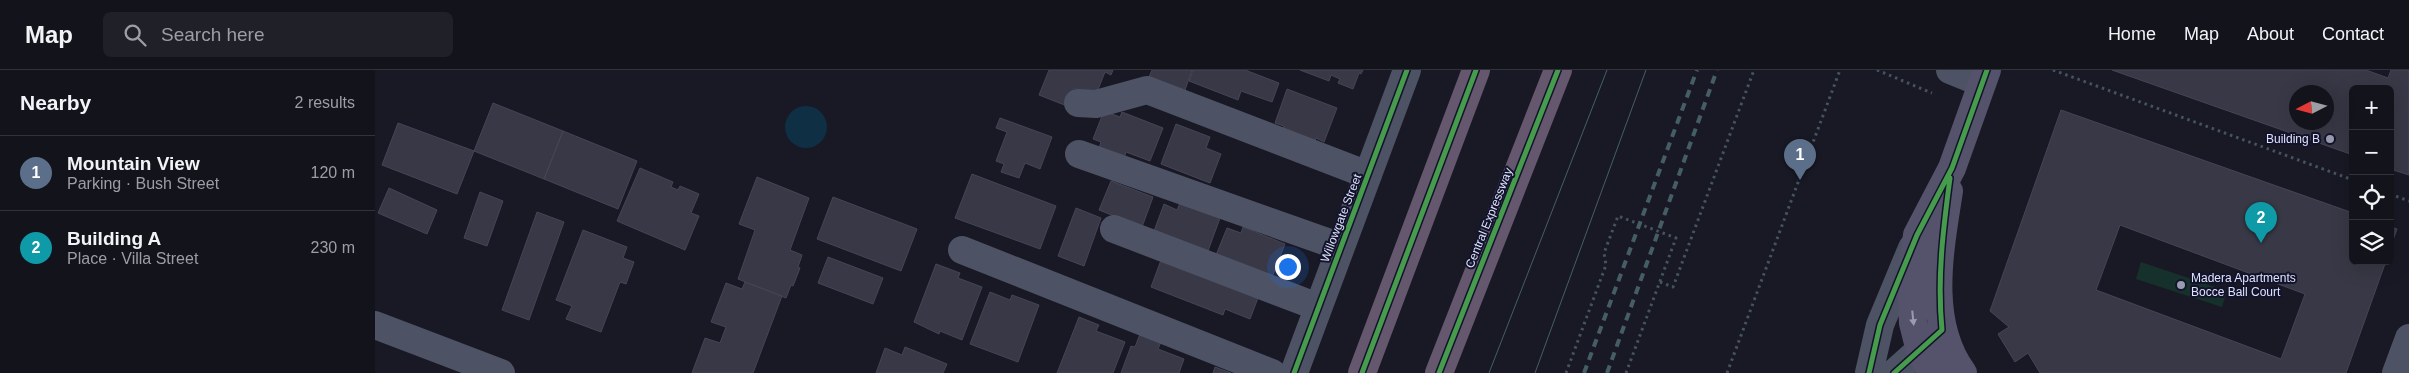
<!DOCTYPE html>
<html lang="en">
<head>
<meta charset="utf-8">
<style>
  :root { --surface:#13131c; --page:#202029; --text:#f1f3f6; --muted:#9d9ea3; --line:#32323b; --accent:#999cb1 }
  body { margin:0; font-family:Arial,sans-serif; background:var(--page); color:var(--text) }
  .controls { position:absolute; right:15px; top:15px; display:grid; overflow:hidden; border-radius:8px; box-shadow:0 5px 20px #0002 }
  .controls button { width:45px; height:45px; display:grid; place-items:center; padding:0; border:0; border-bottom:1px solid var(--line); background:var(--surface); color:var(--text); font:25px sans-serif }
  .compass { position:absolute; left:1914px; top:15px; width:45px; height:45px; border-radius:50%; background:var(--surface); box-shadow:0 5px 20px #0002; rotate:264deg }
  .you { position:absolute; left:912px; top:196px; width:18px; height:18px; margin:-12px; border:4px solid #fff; border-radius:50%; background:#1a73e8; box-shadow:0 0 0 8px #1a73e833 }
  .badge { display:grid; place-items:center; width:32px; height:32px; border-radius:50%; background:var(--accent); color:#fff; font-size:16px; font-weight:700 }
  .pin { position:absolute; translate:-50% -41px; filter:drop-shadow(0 1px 2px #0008) }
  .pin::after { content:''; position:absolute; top:26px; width:18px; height:15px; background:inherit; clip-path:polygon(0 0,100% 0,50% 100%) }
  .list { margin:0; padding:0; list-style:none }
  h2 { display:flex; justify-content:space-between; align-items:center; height:65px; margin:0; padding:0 20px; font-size:21px }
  h2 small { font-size:16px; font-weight:400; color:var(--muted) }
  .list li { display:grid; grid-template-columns:32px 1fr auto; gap:15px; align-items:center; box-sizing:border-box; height:75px; padding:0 20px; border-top:1px solid var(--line) }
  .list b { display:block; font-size:19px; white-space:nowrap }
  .list p { margin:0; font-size:16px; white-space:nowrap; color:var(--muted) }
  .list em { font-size:16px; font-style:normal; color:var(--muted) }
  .icon { flex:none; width:28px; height:28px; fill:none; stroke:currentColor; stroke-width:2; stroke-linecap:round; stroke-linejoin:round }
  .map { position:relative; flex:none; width:2034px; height:303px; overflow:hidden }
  header { display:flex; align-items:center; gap:30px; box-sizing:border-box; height:70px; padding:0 25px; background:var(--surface); border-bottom:1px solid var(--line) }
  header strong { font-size:24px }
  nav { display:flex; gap:28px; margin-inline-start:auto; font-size:18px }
  .search { width:350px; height:45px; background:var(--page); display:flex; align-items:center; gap:12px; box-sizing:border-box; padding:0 18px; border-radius:8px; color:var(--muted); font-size:19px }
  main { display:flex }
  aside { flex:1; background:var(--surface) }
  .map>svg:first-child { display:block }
</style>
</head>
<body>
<header>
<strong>Map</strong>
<div class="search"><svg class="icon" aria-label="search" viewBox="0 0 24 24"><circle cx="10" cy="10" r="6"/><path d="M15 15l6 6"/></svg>Search here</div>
<nav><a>Home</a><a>Map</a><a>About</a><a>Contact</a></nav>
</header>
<main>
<aside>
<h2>Nearby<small>2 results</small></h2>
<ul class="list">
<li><span class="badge" style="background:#5c6f8a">1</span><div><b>Mountain View</b><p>Parking · Bush Street</p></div><em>120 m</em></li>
<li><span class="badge" style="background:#0f9aa8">2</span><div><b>Building A</b><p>Place · Villa Street</p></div><em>230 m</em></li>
</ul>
</aside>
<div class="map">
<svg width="2034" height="303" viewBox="0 0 2034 303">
  <rect width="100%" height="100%" fill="#191925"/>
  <path fill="#16312b" d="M1766,192L1852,221L1847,237L1761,209Z"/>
  <path fill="#0f2f45" d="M410 57a21 21 0 1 1 42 0a21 21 0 1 1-42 0Z"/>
  <path fill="#383846" stroke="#444557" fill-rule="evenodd" d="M674,0H738L736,5L730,2L720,27L699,18L692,36L664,25Z
    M777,0H817L810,20L774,7Z
    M818,0H870L904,13L897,32L866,21L863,30L814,11Z
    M925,0H988L986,4L984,3L978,19L963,13L965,9L956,5L954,11Z
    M1737,0H1991L2013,8L2016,0H2034V105L2015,99V19H1978V85ZM1922,22H1952V52H1922Z
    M912,19L962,38L949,72L941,68L938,77L906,65L909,56L900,53Z
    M118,33L188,61L169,109L99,81Z
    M1686,40L1978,143V191H2011L1971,303H1665L1653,283L1640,292L1623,264L1634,257L1615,241ZM1745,155L1930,224L1906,289L1721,220Z
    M729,41L745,47L747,42L788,58L775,91L751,82L749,88L724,78L726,72L718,69Z
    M625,48L677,67L665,99L650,93L644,108L626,102L629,94L621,91L632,62L621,58Z
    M23,53L99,81L82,124L7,95Z
    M801,54L835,67L831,78L846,84L835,113L786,94Z
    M188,61L262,91L243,139L169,109Z
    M265,98L298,112L296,117L303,120L305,116L324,124L316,143L324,146L310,180L242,151Z
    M597,104L681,136L665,179L580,148Z
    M382,107L434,128L415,180L427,185L423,197L425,198L418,216L416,215L411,228L363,209L380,160L364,154Z
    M736,111L778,127L767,157L724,140Z
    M14,118L62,140L52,164L3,143Z
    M105,122L128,131L112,176L89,168Z
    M458,127L542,159L526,201L442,169Z
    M805,133L845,148L833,181L779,161L789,134L802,140Z
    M701,138L726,148L709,196L683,186Z
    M162,142L189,152L154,250L127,240Z
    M868,157L910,174L897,207L841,185L852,158L866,163Z
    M2015,157L2022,159L2015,178Z
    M208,160L252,177L248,188L259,192L251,214L245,212L226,262L191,249L197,236L181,230Z
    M789,182L886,220L875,249L850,239L848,245L776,217Z
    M453,187L508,208L498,234L443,213Z
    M561,194L585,203L583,208L607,217L587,270L565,261L564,264L539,252Z
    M370,212L407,226L378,303H317L330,268L345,273L351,257L336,252L351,213L367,219Z
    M615,222L635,230L637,225L664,235L643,292L595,274Z
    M704,247L724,255L721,261L750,272L738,303H682Z
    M767,259L788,267L783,279L809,289L804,303H746L756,276L760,277Z
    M530,277L572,294L568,303H501L510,278L527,285Z
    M840,297L856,303H838Z"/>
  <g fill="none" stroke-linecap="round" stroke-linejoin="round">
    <path stroke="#45545c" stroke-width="3" stroke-dasharray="2.5 4" stroke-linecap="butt" d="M1502,0L1557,23
      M1678,0L1978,110
      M2015,124L2034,131
      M1285,212L1298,217L1379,0
      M1191,303L1231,195L1229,183L1243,146L1301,168L1251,303
      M1352,303L1465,0"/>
    <path stroke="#4e5265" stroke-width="28" d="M1575,0L1607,13
      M703,33L721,34L772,20L993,105
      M704,84L966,177
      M739,159L943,237
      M587,180L897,303
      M0,255L126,303
      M919,303L1032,0
      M1494,303L1505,255L1537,178
      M1519,303L1567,260
      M2021,303L2034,268"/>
    <path stroke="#55536b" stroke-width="28" d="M1574,121C1565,180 1550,251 1588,303
      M1557,303L1545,281L1538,253L1536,213L1542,165L1577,98L1612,0"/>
    <path stroke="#64576e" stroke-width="28" d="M987,303L1101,0
      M1064,303L1183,0"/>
    <path stroke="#455e66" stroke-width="1" d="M1114,303L1232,0
      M1160,303L1271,0"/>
    <path stroke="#455e66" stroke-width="4" stroke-dasharray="8 6" stroke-linecap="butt" d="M1209,303L1322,0
      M1232,303L1342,0"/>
    <defs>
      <path id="cycleway" d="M919,303L1032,0
        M987,303L1101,0
        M1064,303L1183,0
        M1494,303L1505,255L1542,165L1577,98L1612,0
        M1519,303L1567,260C1562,208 1568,160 1575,108"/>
    </defs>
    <use href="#cycleway" stroke="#13142b" stroke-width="8"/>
    <use href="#cycleway" stroke="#469c4c" stroke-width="5"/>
  </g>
  <defs><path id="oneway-solid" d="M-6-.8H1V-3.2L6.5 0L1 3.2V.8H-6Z" transform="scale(1.25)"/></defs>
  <use fill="#9a9ab4" href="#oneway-solid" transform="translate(1538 248) rotate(84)"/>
  <g fill="#999cb1" stroke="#13142b" stroke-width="2">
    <circle cx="1955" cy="69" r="5"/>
    <circle cx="1806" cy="215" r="5"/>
  </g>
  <g text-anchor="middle" stroke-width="4" stroke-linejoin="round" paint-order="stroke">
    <g font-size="12" fill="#dee2fd" stroke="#13142b" text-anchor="end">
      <text x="1945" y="73">Building B</text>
      <text x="1816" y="212" text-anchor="start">Madera Apartments<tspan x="1816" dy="14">Bocce Ball Court</tspan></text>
    </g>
    <g font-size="12" fill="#dee2fd" stroke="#13142b">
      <text transform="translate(966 148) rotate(-69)" y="4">Willowgate Street</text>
      <text transform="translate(1114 148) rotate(-68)" y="4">Central Expressway</text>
    </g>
  </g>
</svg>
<div class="controls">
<button>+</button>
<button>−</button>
<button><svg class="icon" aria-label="locate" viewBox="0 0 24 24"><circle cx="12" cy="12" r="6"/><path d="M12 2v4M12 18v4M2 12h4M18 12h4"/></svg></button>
<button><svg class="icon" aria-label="layers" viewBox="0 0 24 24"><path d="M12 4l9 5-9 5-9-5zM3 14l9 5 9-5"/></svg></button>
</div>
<svg class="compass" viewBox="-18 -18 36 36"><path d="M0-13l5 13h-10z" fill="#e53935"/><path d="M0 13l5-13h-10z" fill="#9d9ea3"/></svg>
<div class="you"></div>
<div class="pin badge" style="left:1425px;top:110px;background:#5c6f8a">1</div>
<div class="pin badge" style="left:1886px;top:173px;background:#0f9aa8">2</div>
</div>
</main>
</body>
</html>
